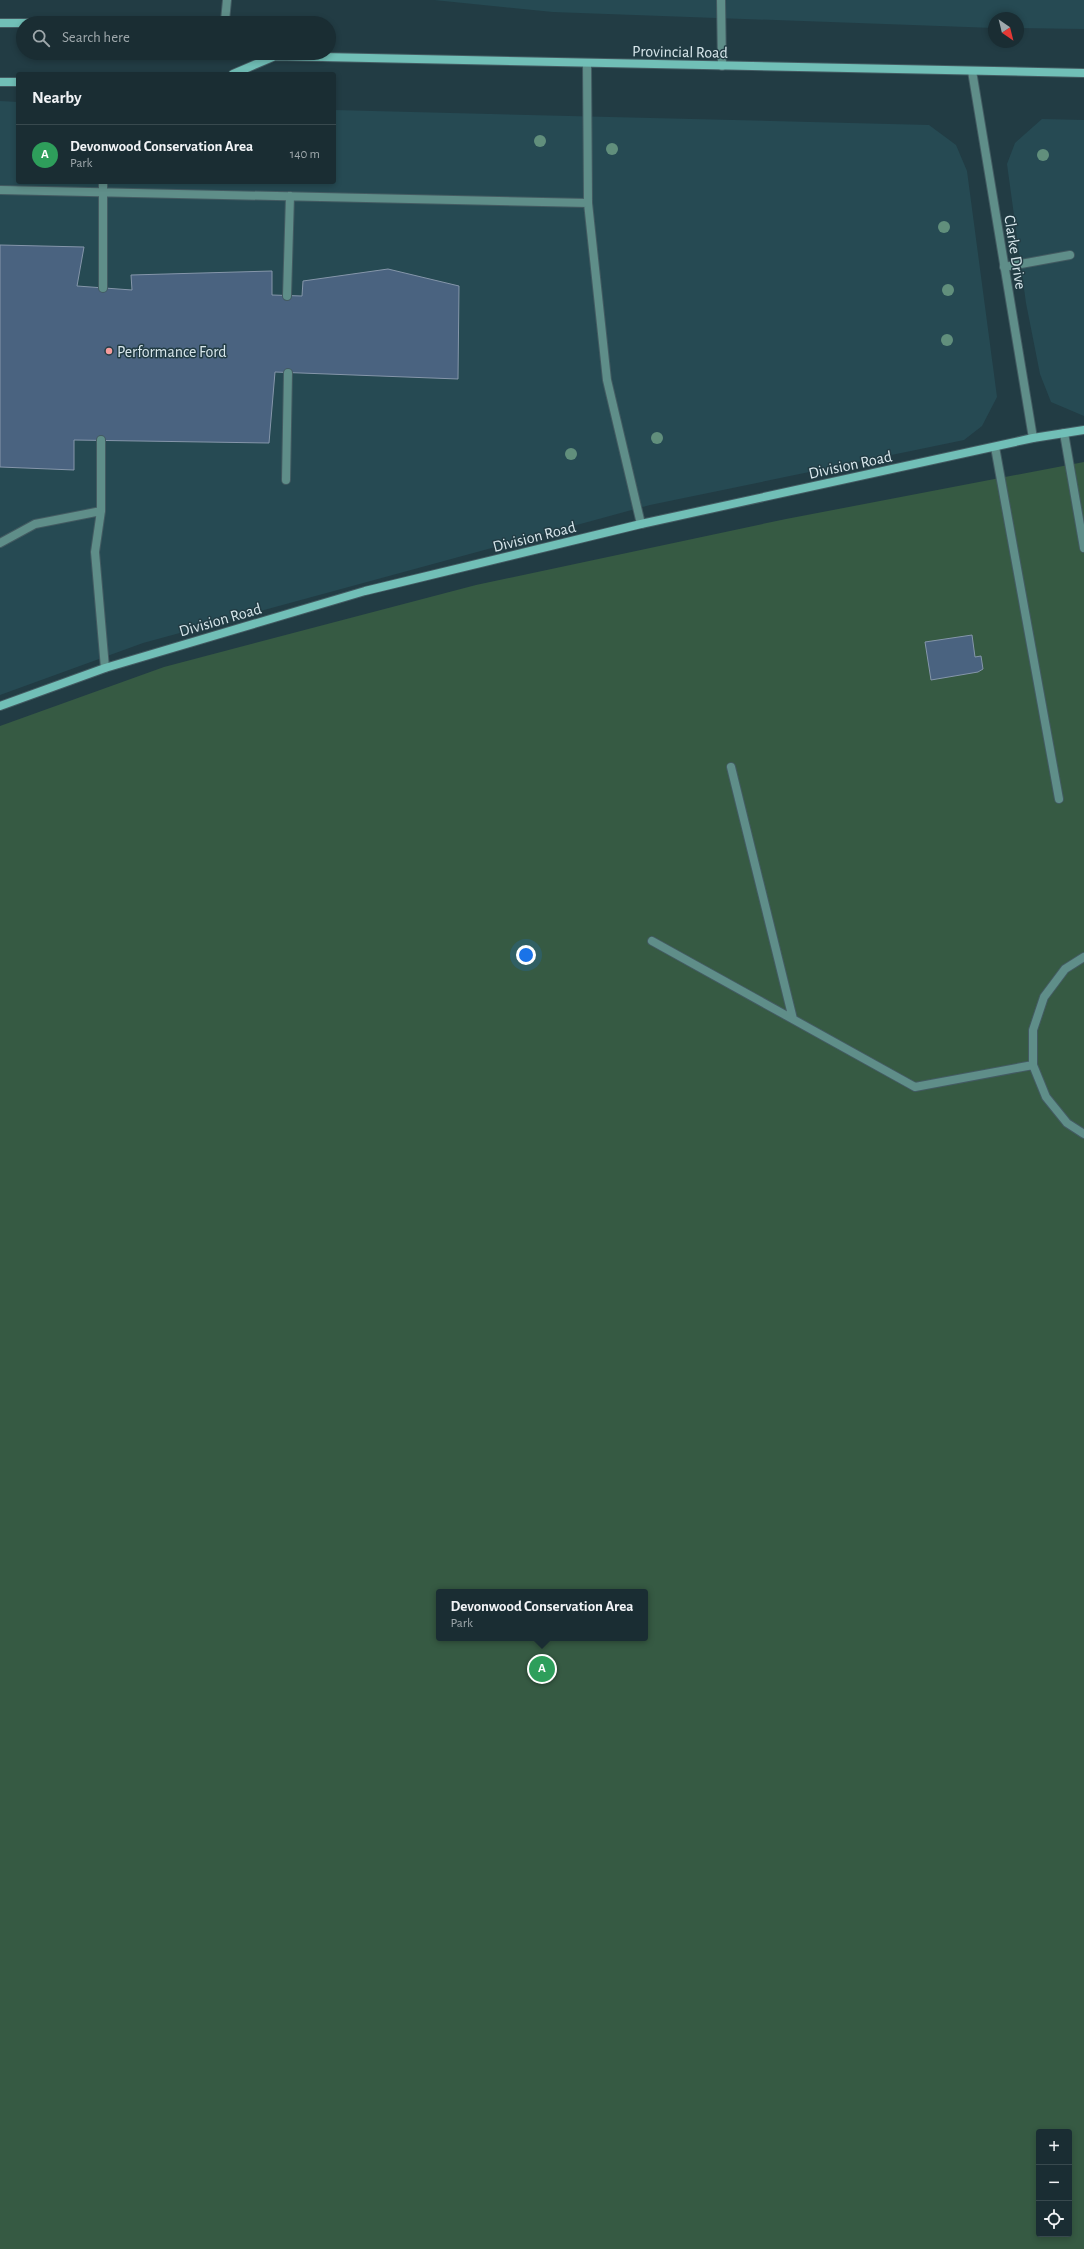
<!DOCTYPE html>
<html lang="en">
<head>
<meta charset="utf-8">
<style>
  :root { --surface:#1a2d33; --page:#27393f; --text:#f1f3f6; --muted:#9fa8ac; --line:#38494e; --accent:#f59b9b }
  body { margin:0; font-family:"Alegreya Sans",sans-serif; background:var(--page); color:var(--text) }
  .controls { position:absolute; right:12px; bottom:12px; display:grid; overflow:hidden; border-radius:4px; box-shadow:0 2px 6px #0003 }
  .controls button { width:36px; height:36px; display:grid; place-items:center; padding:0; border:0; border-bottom:1px solid var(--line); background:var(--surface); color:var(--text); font:20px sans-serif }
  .compass { position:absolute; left:988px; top:12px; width:36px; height:36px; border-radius:50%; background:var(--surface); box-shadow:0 2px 6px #0003; rotate:145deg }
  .you { position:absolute; left:526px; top:955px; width:14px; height:14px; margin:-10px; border:3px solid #fff; border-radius:50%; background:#1a73e8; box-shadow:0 0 0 6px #1a73e833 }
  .badge { display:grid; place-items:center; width:26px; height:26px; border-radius:50%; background:var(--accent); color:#fff; font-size:13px; font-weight:700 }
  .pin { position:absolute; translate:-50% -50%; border:2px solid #fff; box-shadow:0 1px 4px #0006 }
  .popup { position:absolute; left:436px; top:1589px; width:212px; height:52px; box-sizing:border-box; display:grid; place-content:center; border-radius:4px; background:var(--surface); filter:drop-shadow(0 1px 3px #0005); font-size:13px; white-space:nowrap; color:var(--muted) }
  .popup b { font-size:15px; color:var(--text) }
  .popup::after { content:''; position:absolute; left:50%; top:100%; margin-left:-8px; border:8px solid transparent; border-top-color:var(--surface) }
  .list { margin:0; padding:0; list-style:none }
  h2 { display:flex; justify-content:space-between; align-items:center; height:52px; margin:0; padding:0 16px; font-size:17px }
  h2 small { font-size:13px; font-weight:400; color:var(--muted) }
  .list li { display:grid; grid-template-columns:26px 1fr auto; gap:12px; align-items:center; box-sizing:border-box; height:60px; padding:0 16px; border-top:1px solid var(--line) }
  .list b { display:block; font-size:15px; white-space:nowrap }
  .list p { margin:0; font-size:13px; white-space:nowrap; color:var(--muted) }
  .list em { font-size:13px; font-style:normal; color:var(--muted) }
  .icon { flex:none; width:22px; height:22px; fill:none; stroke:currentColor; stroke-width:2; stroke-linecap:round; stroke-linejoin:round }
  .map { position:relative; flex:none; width:1084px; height:2249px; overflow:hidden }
  .search { position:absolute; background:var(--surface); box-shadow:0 2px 6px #0003; left:16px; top:16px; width:320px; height:44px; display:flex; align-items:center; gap:10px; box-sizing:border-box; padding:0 14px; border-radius:22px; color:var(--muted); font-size:15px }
  .panel { position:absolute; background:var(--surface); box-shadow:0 2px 6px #0003; left:16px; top:72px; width:320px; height:112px; border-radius:4px }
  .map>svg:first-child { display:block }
</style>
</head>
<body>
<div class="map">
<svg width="1084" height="2249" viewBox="0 0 1084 2249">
  <rect width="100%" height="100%" fill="#223c44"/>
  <path fill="#264a53" d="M434,0H1084V29L1018,28V18H994V28L553,12Z
    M0,101L18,102V182H334V110L929,125L956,145L967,171L997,397L982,426L964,440L650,505L143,643L0,695Z
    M1042,119L1084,120V416L1051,402L1040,374L1026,303L1007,164L1015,143Z"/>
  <path fill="#365a43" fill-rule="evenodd" d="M1084,462V2249H0V726L164,667L476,585L786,519ZM439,1592H645V1638H439ZM1039,2132H1069V2234H1039Z"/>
  <path fill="#4a6380" stroke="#8596aa" d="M0,245L84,247L77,286L132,290L131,275L272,271V295L302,296L303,281L388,269L459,286L458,379L275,372L269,443L74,440V470L0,467Z
    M972,635L975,657L981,656L983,669L978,672L931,680L925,642Z"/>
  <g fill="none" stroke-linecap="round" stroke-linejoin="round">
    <defs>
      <path id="service" d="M721,0L722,66
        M225,21L227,0
        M587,63L588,203L607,380L641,524
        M0,190L588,203
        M1004,267L1070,255
        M103,288V182
        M287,296L290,196
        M1064,433L1084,548
        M101,440V511L95,552L105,668
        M995,447L1059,799
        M286,480L288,373
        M0,543L35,524L101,511
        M731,767L793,1019
        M652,941L915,1087L1033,1065
        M1084,957L1065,969L1044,997L1033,1030V1065L1046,1097L1067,1123L1084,1134"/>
      <path id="minor" d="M972,71L1033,438"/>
      <path id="secondary" d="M0,23H23
        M23,23L225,21L228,23
        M233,74L275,56L1084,73
        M0,82H18
        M0,706L105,668L365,591L641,524L1033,438L1084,430"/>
    </defs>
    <use href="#service" stroke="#435b62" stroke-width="10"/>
    <use href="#minor" stroke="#435b62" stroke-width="10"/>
    <use href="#secondary" stroke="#435b62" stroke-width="10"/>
    <use href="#service" stroke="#5f8e89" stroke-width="8"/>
    <use href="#minor" stroke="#5f8e89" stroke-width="8"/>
    <use href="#secondary" stroke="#71bfb7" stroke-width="8"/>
  </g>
  <g fill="#618f7c">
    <circle cx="540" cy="141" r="6"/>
    <circle cx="612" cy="149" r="6"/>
    <circle cx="1043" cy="155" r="6"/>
    <circle cx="944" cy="227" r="6"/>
    <circle cx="948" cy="290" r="6"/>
    <circle cx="947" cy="340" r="6"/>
    <circle cx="657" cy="438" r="6"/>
    <circle cx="571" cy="454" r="6"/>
  </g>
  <circle fill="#f59b9b" stroke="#223c44" stroke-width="1.5" cx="109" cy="351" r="4"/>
  <g text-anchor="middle" stroke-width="3" stroke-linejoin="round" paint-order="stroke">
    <g font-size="16" fill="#d8e7ec" stroke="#223c44">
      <text transform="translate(680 51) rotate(1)" y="6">Provincial Road</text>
      <text transform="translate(1016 252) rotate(81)" y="6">Clarke Drive</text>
      <text transform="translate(850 464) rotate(-12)" y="6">Division Road</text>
      <text transform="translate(534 536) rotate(-14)" y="6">Division Road</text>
      <text transform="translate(220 619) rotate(-16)" y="6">Division Road</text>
    </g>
    <g font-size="16" fill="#d8e7ec" stroke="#223c44" text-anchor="start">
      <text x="117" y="357">Performance Ford</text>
    </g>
  </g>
</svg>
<div class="controls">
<button>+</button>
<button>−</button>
<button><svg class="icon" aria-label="locate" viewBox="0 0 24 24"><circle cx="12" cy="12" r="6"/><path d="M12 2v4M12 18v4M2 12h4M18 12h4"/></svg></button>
</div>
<svg class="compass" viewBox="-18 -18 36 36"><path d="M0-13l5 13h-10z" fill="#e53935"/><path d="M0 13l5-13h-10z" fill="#9fa8ac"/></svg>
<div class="you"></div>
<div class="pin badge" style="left:542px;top:1669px;background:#2e9e5b">A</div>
<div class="popup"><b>Devonwood Conservation Area</b>Park</div>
<div class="search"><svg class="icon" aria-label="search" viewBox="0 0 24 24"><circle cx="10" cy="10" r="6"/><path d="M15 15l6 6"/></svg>Search here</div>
<section class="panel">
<h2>Nearby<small></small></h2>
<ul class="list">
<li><span class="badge" style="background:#2e9e5b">A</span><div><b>Devonwood Conservation Area</b><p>Park</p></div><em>140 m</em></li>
</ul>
</section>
</div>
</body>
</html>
